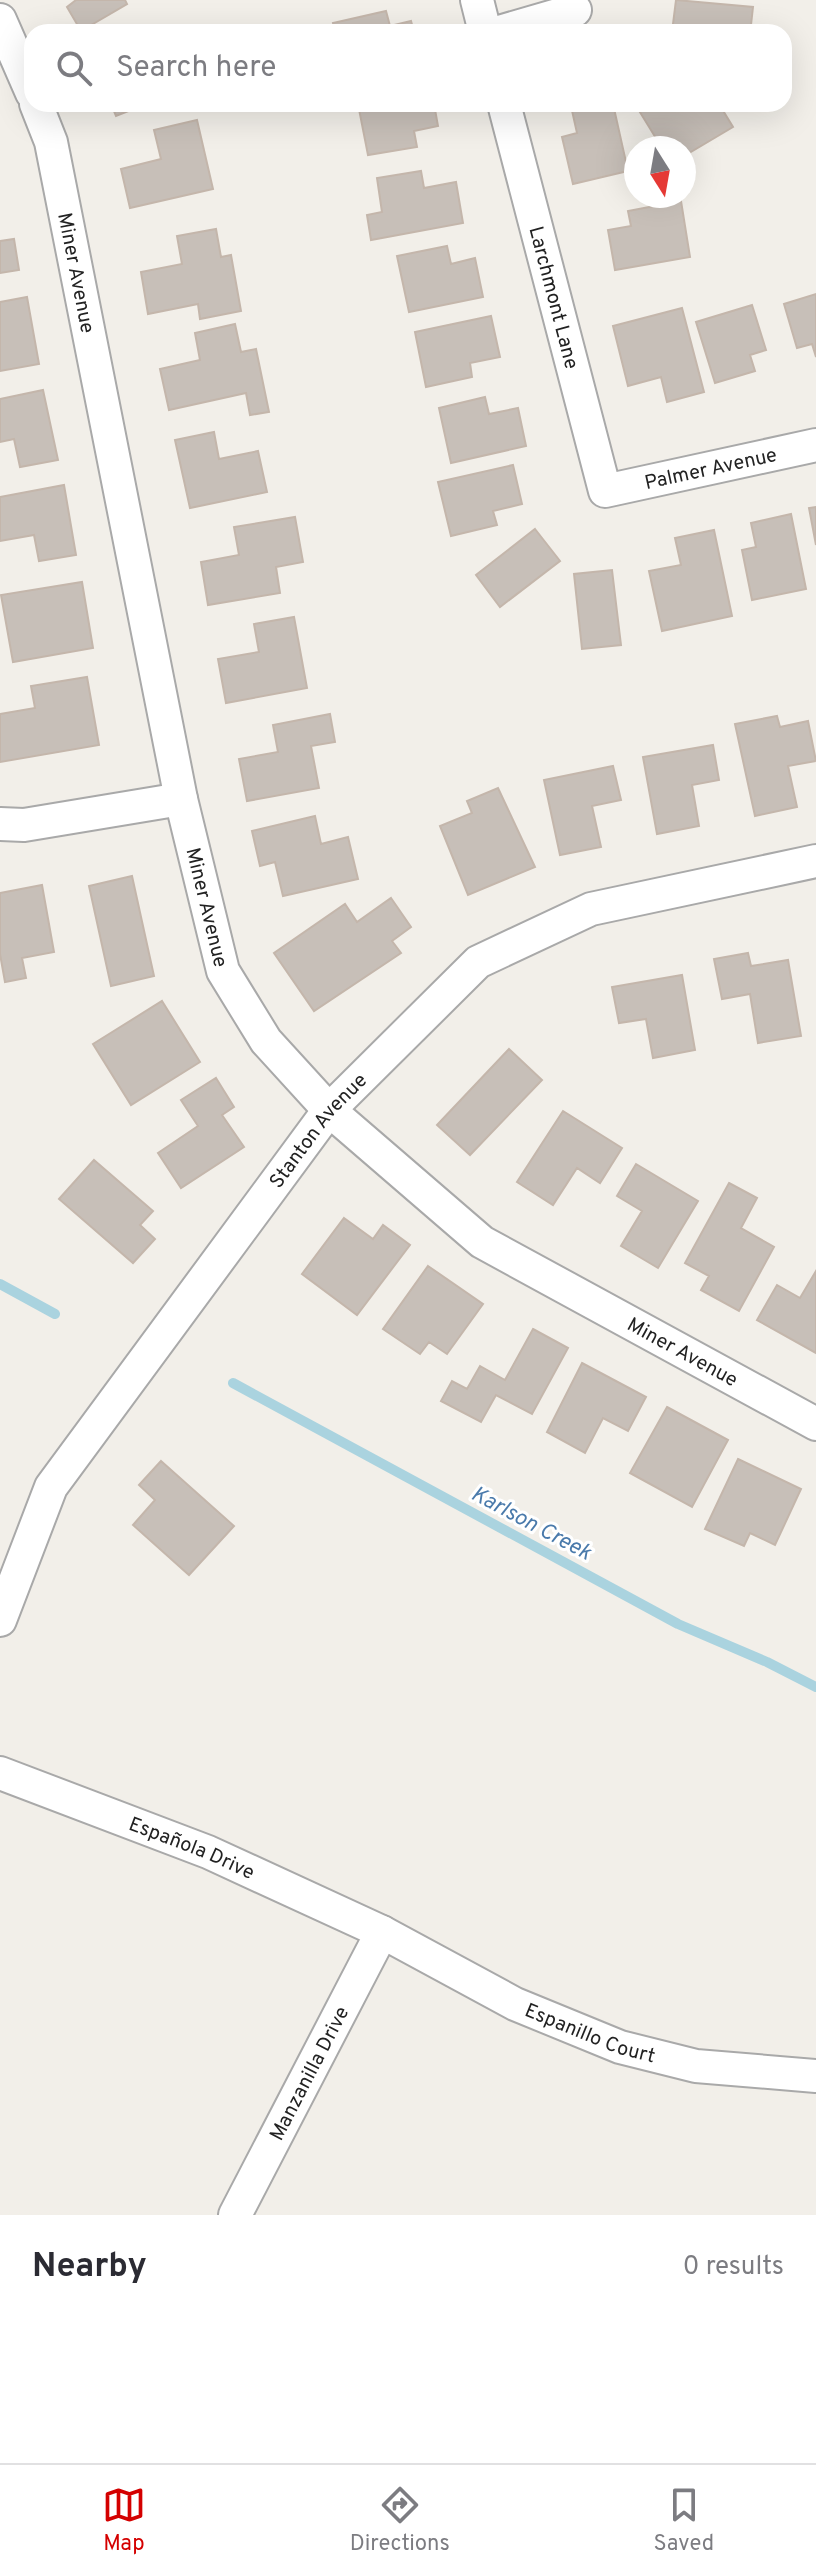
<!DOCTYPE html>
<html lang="en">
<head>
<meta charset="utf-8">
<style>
  :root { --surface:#fff; --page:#f7f7f7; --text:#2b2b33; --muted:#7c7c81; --line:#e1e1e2; --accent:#d40000 }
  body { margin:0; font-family:Overpass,sans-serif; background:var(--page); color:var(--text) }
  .compass { position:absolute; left:624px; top:136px; width:72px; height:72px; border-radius:50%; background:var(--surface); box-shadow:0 8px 32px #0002; rotate:169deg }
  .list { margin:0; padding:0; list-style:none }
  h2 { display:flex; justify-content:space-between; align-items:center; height:104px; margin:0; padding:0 32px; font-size:34px }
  h2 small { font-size:26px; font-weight:400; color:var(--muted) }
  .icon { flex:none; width:44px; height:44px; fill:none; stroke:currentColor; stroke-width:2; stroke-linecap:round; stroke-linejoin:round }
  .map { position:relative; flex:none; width:816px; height:2215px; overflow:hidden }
  .search { position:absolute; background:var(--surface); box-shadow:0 8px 32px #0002; left:24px; right:24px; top:24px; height:88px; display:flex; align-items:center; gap:20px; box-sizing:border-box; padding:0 28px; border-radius:24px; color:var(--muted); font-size:30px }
  .sheet { height:248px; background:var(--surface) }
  nav { display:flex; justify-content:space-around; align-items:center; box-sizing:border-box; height:112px; border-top:2px solid var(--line); background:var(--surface); font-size:22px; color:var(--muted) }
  nav a { display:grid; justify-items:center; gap:4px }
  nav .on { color:var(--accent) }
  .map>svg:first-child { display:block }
</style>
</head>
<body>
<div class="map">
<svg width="816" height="2215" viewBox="0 0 816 2215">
  <rect width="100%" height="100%" fill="#f2efe9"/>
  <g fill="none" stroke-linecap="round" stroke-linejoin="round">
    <path stroke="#aad3df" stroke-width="10" d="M0,1284L55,1314
      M233,1383L678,1624L767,1662L816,1687"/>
  </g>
  <path fill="#c7bfb8" stroke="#c4b6ab" stroke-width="2" d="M76,0H125L127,4L81,31L67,7Z
    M676,0L753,7L751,25L770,27L769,32H672Z
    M386,11L390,26L411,21L414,32H335L333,23Z
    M111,104H146L116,116Z
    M358,104H434L438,126L414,131L417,147L368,155Z
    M579,104H613L628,171L573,184L562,137L577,133L571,106Z
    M635,104H719L733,127L684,156V148H662Z
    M197,120L213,189L130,208L121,169L161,159L154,130Z
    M421,171L424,188L456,182L463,223L371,240L367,215L382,212L377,178Z
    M681,201L690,257L615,270L608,230L631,226L628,211Z
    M216,229L221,257L231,255L241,311L200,319L198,304L148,314L141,272L182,264L177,236Z
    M14,239L19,270L0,273V241Z
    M447,246L451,264L475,258L483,297L409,312L397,256Z
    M816,294V357L812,344L797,348L784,304Z
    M27,297L39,364L0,371V302Z
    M752,305L766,350L750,355L755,371L715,383L696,322Z
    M682,308L704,392L667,402L661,377L628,386L613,326Z
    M491,316L500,357L470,363L472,377L426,387L415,332Z
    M235,324L241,352L256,349L269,412L250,415L246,393L169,410L160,369L200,360L195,333Z
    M43,390L58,460L20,467L14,439L0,442V399Z
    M485,397L489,414L518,408L526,446L451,463L439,408Z
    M214,432L219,459L258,451L267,492L190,508L175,440Z
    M513,465L522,504L493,511L497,525L451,536L438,482Z
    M64,485L76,555L39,561L34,535L0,541V497Z
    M816,507V545L809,508Z
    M791,514L806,589L752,600L742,550L756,547L751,523Z
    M295,517L303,562L276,567L280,593L208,605L201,562L239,555L234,527Z
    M535,529L560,561L500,607L476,575Z
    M714,530L732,616L662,631L649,571L681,565L675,538Z
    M612,570L621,645L582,649L574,574Z
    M82,582L93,648L13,662L1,595Z
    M294,617L307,688L226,703L218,659L259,652L254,624Z
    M87,677L99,745L0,762V714L35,708L31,686Z
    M330,714L335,742L311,746L319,788L247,801L239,759L278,752L273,725Z
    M777,716L780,727L808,721L816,761L788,766L797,807L755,816L735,724Z
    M713,745L719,780L692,785L699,826L657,834L643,757Z
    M613,766L621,800L592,806L601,847L560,855L544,780Z
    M498,788L535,867L468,895L440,826L472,813L467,801Z
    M315,816L321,844L348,837L358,879L283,896L275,862L260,866L252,831Z
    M132,876L154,976L111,986L89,886Z
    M42,885L54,952L22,958L26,978L5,982L0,954V893Z
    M391,898L411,927L392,941L401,953L314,1011L274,953L345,904L357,922Z
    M748,953L751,966L788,960L801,1036L758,1043L750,994L722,999L714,959Z
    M682,975L695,1050L653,1058L646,1019L619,1023L612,987Z
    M162,1001L200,1062L131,1105L93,1044Z
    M509,1049L542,1080L470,1155L437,1125Z
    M216,1078L234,1107L222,1115L244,1147L181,1188L158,1153L198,1126L181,1100Z
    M563,1111L622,1148L600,1183L577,1168L553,1205L517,1182Z
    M94,1160L153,1211L140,1225L155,1239L133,1263L59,1199Z
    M636,1164L698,1201L658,1268L621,1246L642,1211L617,1196Z
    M729,1183L757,1198L741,1228L774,1247L739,1311L701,1290L709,1276L685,1263Z
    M344,1218L373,1239L383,1225L410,1245L357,1315L302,1274Z
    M428,1266L483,1304L447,1354L429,1342L420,1354L383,1329Z
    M816,1271V1353L757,1320L777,1285L800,1298Z
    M533,1329L568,1348L532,1414L496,1395L481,1422L441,1401L452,1381L467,1389L480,1366L505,1380Z
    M582,1363L646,1397L628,1431L603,1418L585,1453L547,1432Z
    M667,1407L728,1440L692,1507L630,1473Z
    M738,1459L801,1489L775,1545L750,1533L744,1546L705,1529Z
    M161,1461L234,1526L189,1575L133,1525L155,1500L139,1485Z"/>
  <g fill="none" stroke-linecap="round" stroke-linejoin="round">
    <defs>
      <g id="minor">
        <path d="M477,0L485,32"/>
        <path d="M0,20L32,93"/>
        <path d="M499,32L575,10"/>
        <path id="s1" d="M36,104L51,142L181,799L223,971L266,1041L329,1110L482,1242L816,1424"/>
        <path id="s2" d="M504,104L605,491L816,445"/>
        <path d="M0,824L24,825L181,799"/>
        <path id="s3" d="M0,1620L51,1487L329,1110L478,962L591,909L816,861"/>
        <path id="s4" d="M0,1773L208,1852L382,1932L515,2004L620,2047L696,2066L816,2076"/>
        <path id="s5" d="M235,2215L382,1932"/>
      </g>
    </defs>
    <use href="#minor" stroke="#a9a9a9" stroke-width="36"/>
    <use href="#minor" stroke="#fff" stroke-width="32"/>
  </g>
  <g text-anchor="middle" stroke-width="6" stroke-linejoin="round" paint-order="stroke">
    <g font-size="20" fill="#222" stroke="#fff">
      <text dy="7" stroke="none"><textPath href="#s1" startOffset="174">Miner Avenue</textPath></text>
      <text dy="7" stroke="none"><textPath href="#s2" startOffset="200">Larchmont Lane</textPath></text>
      <text dy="7" stroke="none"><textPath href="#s2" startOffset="508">Palmer Avenue</textPath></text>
      <text dy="7" stroke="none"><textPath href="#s1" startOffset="822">Miner Avenue</textPath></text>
      <text dy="7" stroke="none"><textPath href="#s3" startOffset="588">Stanton Avenue</textPath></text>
      <text dy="7" stroke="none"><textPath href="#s1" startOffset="1494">Miner Avenue</textPath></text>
      <text dy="7" stroke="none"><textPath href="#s4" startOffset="206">Española Drive</textPath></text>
      <text dy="7" stroke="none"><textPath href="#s4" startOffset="646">Espanillo Court</textPath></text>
      <text dy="7" stroke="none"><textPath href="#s5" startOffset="160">Manzanilla Drive</textPath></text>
    </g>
    <g font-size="22" font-style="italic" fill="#4a7aab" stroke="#fff">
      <text transform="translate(532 1522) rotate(28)" y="8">Karlson Creek</text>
    </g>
  </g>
</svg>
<svg class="compass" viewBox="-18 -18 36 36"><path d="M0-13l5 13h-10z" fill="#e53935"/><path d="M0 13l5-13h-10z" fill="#7c7c81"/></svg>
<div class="search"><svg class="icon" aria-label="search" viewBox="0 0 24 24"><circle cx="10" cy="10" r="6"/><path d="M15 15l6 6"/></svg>Search here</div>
</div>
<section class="sheet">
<h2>Nearby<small>0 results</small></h2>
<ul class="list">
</ul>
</section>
<nav>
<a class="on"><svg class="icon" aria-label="map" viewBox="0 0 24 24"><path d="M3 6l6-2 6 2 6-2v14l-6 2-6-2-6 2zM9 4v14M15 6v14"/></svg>Map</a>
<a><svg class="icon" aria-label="directions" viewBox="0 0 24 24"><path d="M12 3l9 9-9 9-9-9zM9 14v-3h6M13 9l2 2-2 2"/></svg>Directions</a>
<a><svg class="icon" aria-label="saved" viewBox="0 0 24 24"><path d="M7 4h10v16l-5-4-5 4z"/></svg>Saved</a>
</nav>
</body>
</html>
